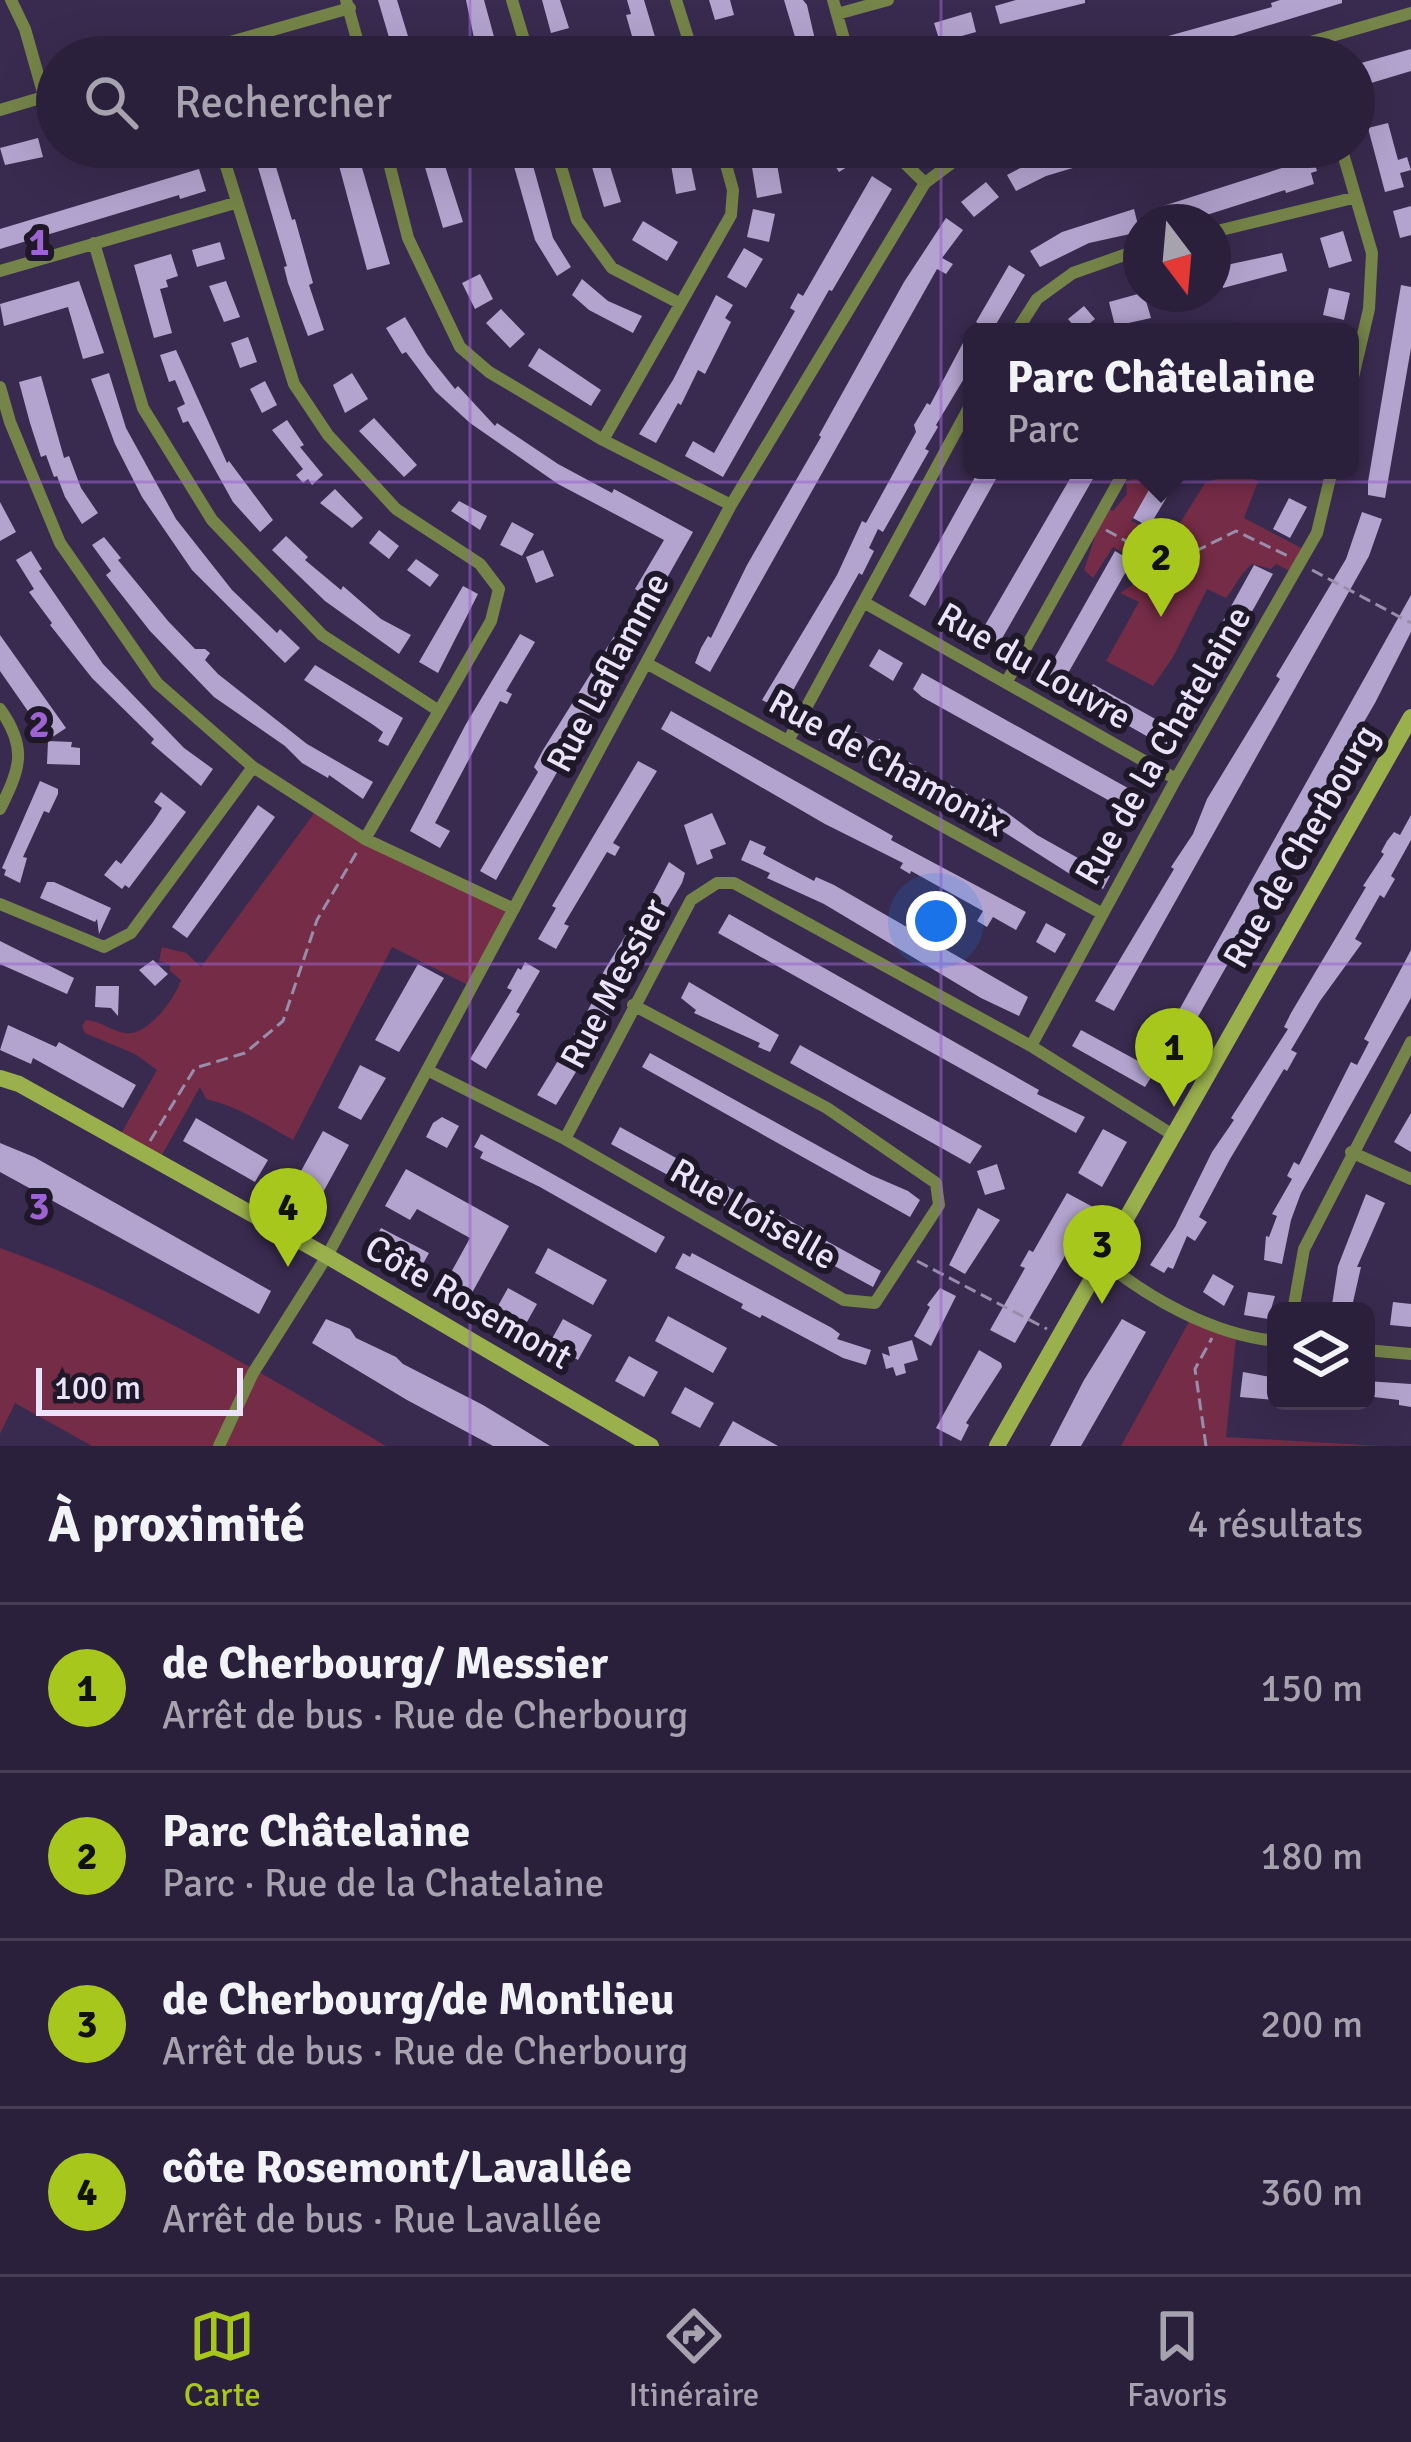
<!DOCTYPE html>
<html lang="fr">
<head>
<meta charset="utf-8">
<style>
  :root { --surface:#2b203b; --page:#332842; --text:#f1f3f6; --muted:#a6a3af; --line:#473e55; --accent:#a8c71d }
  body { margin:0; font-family:Signika,sans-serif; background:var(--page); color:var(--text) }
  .controls { position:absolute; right:36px; bottom:36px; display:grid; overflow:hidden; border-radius:18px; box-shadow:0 12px 48px #0002 }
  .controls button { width:108px; height:108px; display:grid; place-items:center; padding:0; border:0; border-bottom:3px solid var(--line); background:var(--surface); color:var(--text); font:60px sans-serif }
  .compass { position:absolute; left:1123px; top:204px; width:108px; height:108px; border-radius:50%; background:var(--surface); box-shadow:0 12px 48px #0002; rotate:164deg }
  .scale { position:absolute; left:36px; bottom:30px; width:207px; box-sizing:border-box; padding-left:12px; border:6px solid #eae3fa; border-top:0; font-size:33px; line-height:42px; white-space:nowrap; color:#eae3fa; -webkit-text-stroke:9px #1e1828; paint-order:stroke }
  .you { position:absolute; left:936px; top:921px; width:42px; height:42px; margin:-30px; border:9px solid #fff; border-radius:50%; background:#1a73e8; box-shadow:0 0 0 18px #1a73e833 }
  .badge { display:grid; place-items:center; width:78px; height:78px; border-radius:50%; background:var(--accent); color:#111; font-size:39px; font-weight:700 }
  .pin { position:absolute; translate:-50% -99px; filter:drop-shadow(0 3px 6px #0008) }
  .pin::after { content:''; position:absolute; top:63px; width:42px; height:36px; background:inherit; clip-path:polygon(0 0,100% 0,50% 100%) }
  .popup { position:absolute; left:963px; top:323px; width:396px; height:156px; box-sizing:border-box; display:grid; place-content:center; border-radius:18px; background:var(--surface); filter:drop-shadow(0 3px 9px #0005); font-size:39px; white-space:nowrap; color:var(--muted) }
  .popup b { font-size:45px; color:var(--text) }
  .popup::after { content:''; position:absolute; left:50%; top:100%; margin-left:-24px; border:24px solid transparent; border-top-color:var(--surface) }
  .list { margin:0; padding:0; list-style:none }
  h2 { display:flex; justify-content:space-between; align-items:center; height:156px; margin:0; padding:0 48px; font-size:51px }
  h2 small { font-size:39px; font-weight:400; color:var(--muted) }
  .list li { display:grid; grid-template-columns:78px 1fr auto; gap:36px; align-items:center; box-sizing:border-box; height:168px; padding:0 48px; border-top:3px solid var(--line) }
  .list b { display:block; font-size:45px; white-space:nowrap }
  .list p { margin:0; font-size:39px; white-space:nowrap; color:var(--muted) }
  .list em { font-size:39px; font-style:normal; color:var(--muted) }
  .icon { flex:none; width:66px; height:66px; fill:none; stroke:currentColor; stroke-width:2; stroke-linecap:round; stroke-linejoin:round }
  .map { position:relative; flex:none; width:1411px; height:1446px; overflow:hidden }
  .search { position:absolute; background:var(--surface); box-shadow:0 12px 48px #0002; left:36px; right:36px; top:36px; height:132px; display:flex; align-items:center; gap:30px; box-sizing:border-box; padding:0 42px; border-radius:66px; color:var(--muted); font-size:45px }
  .sheet { height:828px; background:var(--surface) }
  nav { display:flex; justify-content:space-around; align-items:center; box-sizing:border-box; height:168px; border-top:3px solid var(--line); background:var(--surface); font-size:33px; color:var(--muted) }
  nav a { display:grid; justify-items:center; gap:6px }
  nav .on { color:var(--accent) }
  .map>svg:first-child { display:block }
</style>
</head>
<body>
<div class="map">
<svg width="1411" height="1446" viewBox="0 0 1411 1446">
  <rect width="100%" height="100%" fill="#392b4f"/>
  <path fill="#752c46" d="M1143,471L1150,480L1149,490L1131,521L1170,539L1205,483L1239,471L1258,481L1244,518L1307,551L1294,573L1276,564L1271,569L1252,564C1239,575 1236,586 1226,598L1207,589L1173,657L1153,686L1106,661L1139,602L1120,593L1137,582L1146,588L1156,571L1113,547L1093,578L1084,570L1095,537L1090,533L1105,507L1113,511L1127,494L1126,483Z
    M318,808L514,909L472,987L392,947L293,1140C265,1124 237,1106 206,1099L200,1087L158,1162L118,1139L157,1070L135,1054L85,1033L82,1026L86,1020C101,1021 111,1031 125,1033C147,1037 175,999 181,980L170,971V964L159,961L162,947L186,953L201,967Z
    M0,1248C136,1296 262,1374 386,1446H92L15,1403L0,1434Z
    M1191,1318L1236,1338L1226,1437L1380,1446H1121Z"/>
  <path fill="#b3a4cf" d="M378,0H397L411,46L393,51Z
    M466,0H484L499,55L478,57Z
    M542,0H560L569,28L551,33Z
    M627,0H644L661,57H638L626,15L631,14Z
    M709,0H730L734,15L715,20Z
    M784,0H803L807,5L819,57H801Z
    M1016,0H1085V3L1000,24L995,6Z
    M1280,0H1342V3L1165,57H1104V54L1272,7L1271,3Z
    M971,12L976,32L940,42L934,23Z
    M891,37L897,57H878L874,42Z
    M740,38L745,57H728L723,43Z
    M1411,49V71L1358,87L1354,65Z
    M1388,123L1398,160L1407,157L1411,170L1400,173L1404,187L1385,192L1368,128Z
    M38,138L43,157L5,165L0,148Z
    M252,147H270L292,220L295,219L313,283L309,285L324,330L308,336L288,283L284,267L287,266Z
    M334,147H356L390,264L367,270Z
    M419,147H439L463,222L443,228Z
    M586,147H604L621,202L604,207Z
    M668,147H687L696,190L676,194Z
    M774,147L782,193L757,198L749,149Z
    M823,147H845L855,162L839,172Z
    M1089,147H1133V150L1046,176L1016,191L1007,175L1028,164Z
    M529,151L553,238L571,267L557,276L535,240L511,156Z
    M1313,158L1317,171L1311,173L1314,184L1286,193L1285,190L1197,218L1164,222L1160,207Z
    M199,169L206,191L180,199L179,195L0,249V229Z
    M872,176L892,189L832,291L829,290L723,477L685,456L693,441L714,453L795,311L790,308L798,293L803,296Z
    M986,182L999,197L974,217L961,202Z
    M1411,206V235L1400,238L1393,211Z
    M753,209L775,214L769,242L747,237Z
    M1134,209L1139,229L1130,234L1089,243L1040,267L1030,251L1062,232Z
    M946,218L963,230L942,258L953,264L946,274L937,269L710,672L695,663L701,648L708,636L711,638L747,565L821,437L819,435L904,282Z
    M643,221L678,242L667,261L632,240Z
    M1343,231L1352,261L1329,268L1320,238Z
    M220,242L225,259L197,267L192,250Z
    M744,248L763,259L746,288L727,277Z
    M1282,253L1287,271L1223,288L1217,267Z
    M171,254L178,276L166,280L168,287L160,289L172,333L154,338L134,265Z
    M1009,265L1025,275L992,331L976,322Z
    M480,274L493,299L475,309L462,283Z
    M582,279L608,301L642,316L633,333L589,310L572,295Z
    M79,281L104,353L83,359L68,307L4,326L0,304Z
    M226,281L240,317L224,322L209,286Z
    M1401,285L1411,287V348L1385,498L1368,495V482Z
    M1329,288L1350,293L1344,320L1323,315Z
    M1138,294H1144L1151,318L1115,326L1109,302Z
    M716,295L733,305L725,318L731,322L705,374L698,370L681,405L678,403L656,443L639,434L673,380Z
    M1084,306L1095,319L1079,332L1068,319Z
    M501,309L525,334L510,348L486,323Z
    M405,317L427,354L455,389L458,386L495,426L497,423L558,464L612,493L614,489L693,532L496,880L480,871L538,772L534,767L543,750L623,622L640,592L635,589L664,540L558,484L470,423L435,391L406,352L402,354L386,328Z
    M248,337L257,362L240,368L231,343Z
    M964,341L972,346V375L968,372L936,425L938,427L925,449L929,451L883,532L878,529L869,548L874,551L862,575L859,573L782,710L762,700L837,575L862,521L866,523L916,432L914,425L927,403L930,405Z
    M539,348L601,390L591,406L528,366Z
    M176,350L227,463L229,461L273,520L260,532L233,502L188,421L183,423L177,408L185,404L175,380L169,382L160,355Z
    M109,373L126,428L176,519L232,590L277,633L280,629L300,648L285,663L192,570L142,497L115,444L91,379Z
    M352,373L368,399L345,413L333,385Z
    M41,376L64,458L69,456L81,488L98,513L82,524L65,497L57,476L54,477L46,455L41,457L30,423L19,382Z
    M265,381L277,405L262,413L250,389Z
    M374,418L417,465L404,477L359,431Z
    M287,420L304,445L300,447L323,475L312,485L308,479L303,483L296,475L303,469L272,430Z
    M979,470H1001L925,606L909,596Z
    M1075,470H1098L996,649L977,639Z
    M1160,470H1183L1149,527L1133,518Z
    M335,489L363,518L352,528L320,503Z
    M1289,498L1307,507L1290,538L1273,529Z
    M459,501L487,516L480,530L451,511Z
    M0,502L16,532L0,541Z
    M1362,512L1382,519L1369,556L1114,1011L1095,1001L1174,869L1171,867L1193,834L1207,799L1280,679L1276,676L1346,559Z
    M512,522L534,534L522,556L500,545Z
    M379,530L399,546L389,559L369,543Z
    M286,536L308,557L305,560L341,590L343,586L381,619L411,635L399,654L325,601L272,550Z
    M104,537L121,558L118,560L168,621L195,649H205L210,653L205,660L218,674L307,744L373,782L363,799L329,775L328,778L302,763L285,746L214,697L150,631L106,575L111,571L92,545Z
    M543,550L554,576L536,583L526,557Z
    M31,551L42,569L39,571L103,664L184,748L213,769L201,786L151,743L154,739L92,678L50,625L52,623L29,592L34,589L16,560Z
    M1115,551L1132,561L1063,682L1046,673Z
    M416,559L439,575L430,587L407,570Z
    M1254,565L1273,574L1202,701L1184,691Z
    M463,586L478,594L438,673L419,662Z
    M1411,595V632L1375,703L1331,779L1334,781L1328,792L1325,790L1319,801L1315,799L1289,845L1293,848L1181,1047L1164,1037Z
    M520,634L535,642L506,691L512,694L507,704L500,701L435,823L450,831L440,848L410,831L466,724Z
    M0,635L66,728L48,740L0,671Z
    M879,649L903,663L893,681L869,666Z
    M315,665L403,718L388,746L378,741L383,732L372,724L304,680Z
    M922,673L1135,792L1146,800L1137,816L922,697L913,689Z
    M1093,684L1182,734L1173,751L1090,704L1085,698Z
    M671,711L893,836L891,840L1026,912L1016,930L993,917L987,927L977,921L983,911L911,871L910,874L900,868L903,863L825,824L661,729Z
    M843,725L877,743L879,739L895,748L892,753L981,802L983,798L1005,811L1037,835L1110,876L1103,889L1094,884L1092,888L996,827L962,813L834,742Z
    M48,741L72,742L71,747L80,748V765L47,764Z
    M638,761L657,771L613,843L620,847L615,856L607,852L564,924L569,926L556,949L538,939L556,908L552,906Z
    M40,781L58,789V794L49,813L44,811L23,857L27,858L20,883L4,875L6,870L2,868Z
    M161,792L186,812L129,888L125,885L122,889L104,875L116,860L121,864L153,822L162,808L154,802Z
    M258,805L275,817L187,938L172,927Z
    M712,813L726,844L710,850L713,858L697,865L684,825Z
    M1411,815V840L1391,876L1395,879L1384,898L1380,895L1355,939L1362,943L1320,1001L1291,1050L1297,1053L1287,1071L1284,1069L1230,1159L1199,1217L1207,1222L1195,1241L1187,1236L1173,1269L1168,1267L1164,1273L1150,1265L1175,1227L1212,1152L1234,1120L1231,1118L1288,1029L1284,1027L1291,1013L1366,887L1363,886L1384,854L1381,852L1387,841L1394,832L1400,835Z
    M750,840L766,847L763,854L814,881L816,877L834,885L1028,997L1019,1016L981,998L824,904L767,878L770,873L741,860Z
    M669,862L685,873L682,883L633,966L630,965L606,1022L556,1105L537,1095L578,1028L599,990L595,989L604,971L627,933L631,935Z
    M47,882H54L111,908L99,934L97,919L95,922L40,898Z
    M729,914L1039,1090L1037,1094L1085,1117L1076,1133L718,933Z
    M1046,923L1066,934L1055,953L1036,942Z
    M0,941L74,978L67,994L0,964Z
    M1411,950V998L1301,1193L1291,1220L1282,1264L1264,1260L1266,1236L1269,1237L1277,1216L1272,1214L1292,1179L1287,1176L1294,1162L1299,1165L1351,1062L1357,1065L1369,1042L1364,1039Z
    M153,960L168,974L155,986L139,970Z
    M525,962L540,971L516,1012L520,1014L486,1069L470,1059L512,990L507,988L518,968L521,970Z
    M418,964L444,978L399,1052L375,1040Z
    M689,982L779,1035L770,1052L758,1047L760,1043L694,1013L696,1010L681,998Z
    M96,986H119L118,1016L111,1008L95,1007Z
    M8,1025L56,1047L59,1042L136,1085L123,1108L33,1058L31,1064L0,1050Z
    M1081,1030L1140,1062L1145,1053L1170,1067L1162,1081L1152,1076L1145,1087L1072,1046Z
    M800,1045L982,1146L970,1164L790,1063Z
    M650,1053L871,1175L908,1191L920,1200L910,1217L642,1067Z
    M360,1065L386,1078L361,1120L338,1108Z
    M1411,1113V1152L1394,1142Z
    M442,1117L459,1126L447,1148L426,1137L433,1123Z
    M196,1118L268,1160L255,1182L183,1141Z
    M620,1127L881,1271L873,1287L611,1144Z
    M1103,1129L1127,1142L1102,1187L1078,1173Z
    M323,1131L349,1145L310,1216L284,1202Z
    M481,1134L665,1237L656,1253L540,1187L480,1158L483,1152L474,1147Z
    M0,1143L34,1157L271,1291L259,1314L0,1172Z
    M997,1164L1005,1189L985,1195L977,1171Z
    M406,1169L509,1226L468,1300L443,1287L470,1238L417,1209L410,1220L385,1206Z
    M1067,1193L1093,1207L1015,1343L990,1330L1025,1268L1020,1266L1029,1250L1033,1252Z
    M1366,1194L1385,1203L1357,1267H1361L1351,1311H1331L1338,1266Z
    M978,1208L1000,1220L965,1274L949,1265Z
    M381,1228L429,1253L418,1273L370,1247Z
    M548,1248L607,1280L593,1305L535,1273Z
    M683,1253L690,1257L692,1253L832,1328L840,1334L837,1339L871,1350L866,1365L843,1358L762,1315L760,1318L741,1308L743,1304L675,1268Z
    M1213,1274L1234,1286L1224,1306L1203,1292Z
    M508,1288L537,1304L523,1329L494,1313Z
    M940,1288L956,1296L931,1346L914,1336L930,1307L927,1305Z
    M1248,1292L1275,1296L1268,1319L1244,1315Z
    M1393,1302L1411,1304V1327L1390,1325Z
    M668,1316L727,1348L713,1373L655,1341Z
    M326,1319L350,1329L356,1338L396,1357L403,1364L483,1405L550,1446H493L407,1400L312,1343Z
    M563,1319L592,1335L578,1360L549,1344Z
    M1122,1319L1146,1332L1121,1376L1081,1446H1050L1084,1380Z
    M912,1340L918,1360L904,1364L906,1373L896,1376L893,1367L886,1369L882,1353L890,1356L888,1347Z
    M979,1350L1001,1363L1002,1367L966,1423L969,1425L961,1441L936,1428Z
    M629,1356L658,1372L644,1397L615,1381Z
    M1243,1372L1276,1378V1400L1240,1397Z
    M1366,1381L1411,1384V1407L1399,1405V1400L1366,1396Z
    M685,1387L714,1403L700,1428L671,1413Z
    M733,1421L778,1446H719Z"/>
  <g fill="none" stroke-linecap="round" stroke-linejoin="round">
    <path stroke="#988eab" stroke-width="3" stroke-dasharray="12 6" stroke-linecap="butt" d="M1106,530L1173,567H1188L1198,550L1236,531L1288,556
      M1312,570L1411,623
      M150,1141L195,1068L245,1053L283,1021L317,920L358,850
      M917,1261L1047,1329
      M1206,1446L1195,1369L1212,1338"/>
    <path stroke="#758448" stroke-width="12" d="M11,0L25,29L44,96
      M346,0L362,57
      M512,0L529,57
      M676,0L694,57
      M833,0L849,57
      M837,14L888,0
      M177,57L350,8
      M1259,57L1411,13
      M0,110L57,93
      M220,147L294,384L328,435L396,509L480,564L499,589L491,621L365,839
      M385,147L408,238L460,347L489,372L603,440L731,505
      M555,147L577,220L612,268L679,303
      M888,147L925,183
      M1341,147L1372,253L1369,309L1350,390
      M1213,232L1353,198
      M94,243L143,408L212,520L322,635L439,711
      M0,271L235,203
      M1016,332L1037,299L1073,273L1141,249
      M0,387L10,422L60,543L157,683L253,767L365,839L514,909
      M603,440L731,215L733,190L721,147
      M865,603L1176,779
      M646,663L1101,913
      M1006,683L1125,470
      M0,709C28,748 20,769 0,809
      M788,741L972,402
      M0,904L104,947L131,933L253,767
      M1031,1046L1176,779L1317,533L1332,470
      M427,1070L565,1139L844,1300L875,1303L939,1205L936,1183L827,1108L633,1005
      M565,1139L691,900L717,883H734L1031,1046L1173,1135
      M1351,1152L1411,1179
      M1102,1260C1149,1299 1214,1335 1276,1341
      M1293,1311L1304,1249L1411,1042
      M1366,1350L1411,1354
      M219,1446L253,1373L327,1256L731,505L925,183L965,153L980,147"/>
    <path stroke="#99b04c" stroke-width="16" d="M0,1078L19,1084L327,1256L651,1446
      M997,1446L1411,717"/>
  </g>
  <path fill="none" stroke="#9c63d1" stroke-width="3" stroke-opacity="0.55" d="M470,0V57M941,0V57M470,147V1446M941,147V1446M0,482H1411M0,964H1411"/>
  <g text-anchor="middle" stroke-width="12" stroke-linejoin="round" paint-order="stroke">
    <g font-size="36" fill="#eae3fa" stroke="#1e1828">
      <text transform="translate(1035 665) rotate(30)" y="13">Rue du Louvre</text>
      <text transform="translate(607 672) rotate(-62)" y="13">Rue Laflamme</text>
      <text transform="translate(1162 745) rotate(-60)" y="13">Rue de la Chatelaine</text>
      <text transform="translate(888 762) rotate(29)" y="13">Rue de Chamonix</text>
      <text transform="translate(1300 846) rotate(-60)" y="13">Rue de Cherbourg</text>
      <text transform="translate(613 983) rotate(-62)" y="13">Rue Messier</text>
      <text transform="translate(754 1213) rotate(30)" y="13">Rue Loiselle</text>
      <text transform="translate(469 1301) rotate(30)" y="13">Côte Rosemont</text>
    </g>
  </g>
  <g font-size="39" text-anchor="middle" font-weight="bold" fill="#9c63d1" stroke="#1e1828" stroke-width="12" stroke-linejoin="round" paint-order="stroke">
    <text x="39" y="255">1</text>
    <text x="39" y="737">2</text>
    <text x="39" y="1219">3</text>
  </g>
</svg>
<div class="controls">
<button><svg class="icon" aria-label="layers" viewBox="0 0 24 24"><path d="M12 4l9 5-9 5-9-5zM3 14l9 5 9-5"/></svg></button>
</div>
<svg class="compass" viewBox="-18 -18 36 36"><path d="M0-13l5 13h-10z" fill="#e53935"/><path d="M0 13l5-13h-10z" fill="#a6a3af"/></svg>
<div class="scale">100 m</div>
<div class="you"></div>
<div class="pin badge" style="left:1174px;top:1107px">1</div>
<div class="pin badge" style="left:1161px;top:617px">2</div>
<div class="popup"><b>Parc Châtelaine</b>Parc</div>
<div class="pin badge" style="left:1102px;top:1304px">3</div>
<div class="pin badge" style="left:288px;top:1267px">4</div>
<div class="search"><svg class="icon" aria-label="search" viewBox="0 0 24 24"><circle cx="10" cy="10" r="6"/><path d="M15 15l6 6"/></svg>Rechercher</div>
</div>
<section class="sheet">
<h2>À proximité<small>4 résultats</small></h2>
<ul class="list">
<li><span class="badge">1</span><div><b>de Cherbourg/ Messier</b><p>Arrêt de bus · Rue de Cherbourg</p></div><em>150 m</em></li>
<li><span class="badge">2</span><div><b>Parc Châtelaine</b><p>Parc · Rue de la Chatelaine</p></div><em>180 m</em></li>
<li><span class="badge">3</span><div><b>de Cherbourg/de Montlieu</b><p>Arrêt de bus · Rue de Cherbourg</p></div><em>200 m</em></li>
<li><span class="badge">4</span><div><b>côte Rosemont/Lavallée</b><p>Arrêt de bus · Rue Lavallée</p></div><em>360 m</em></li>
</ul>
</section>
<nav>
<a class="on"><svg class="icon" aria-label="map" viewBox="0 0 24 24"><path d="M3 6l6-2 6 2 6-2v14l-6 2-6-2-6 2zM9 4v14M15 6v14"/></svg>Carte</a>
<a><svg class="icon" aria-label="directions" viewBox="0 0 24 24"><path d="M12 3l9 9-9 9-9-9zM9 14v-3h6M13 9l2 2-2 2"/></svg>Itinéraire</a>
<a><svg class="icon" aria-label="saved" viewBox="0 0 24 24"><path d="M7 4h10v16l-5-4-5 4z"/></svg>Favoris</a>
</nav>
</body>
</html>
